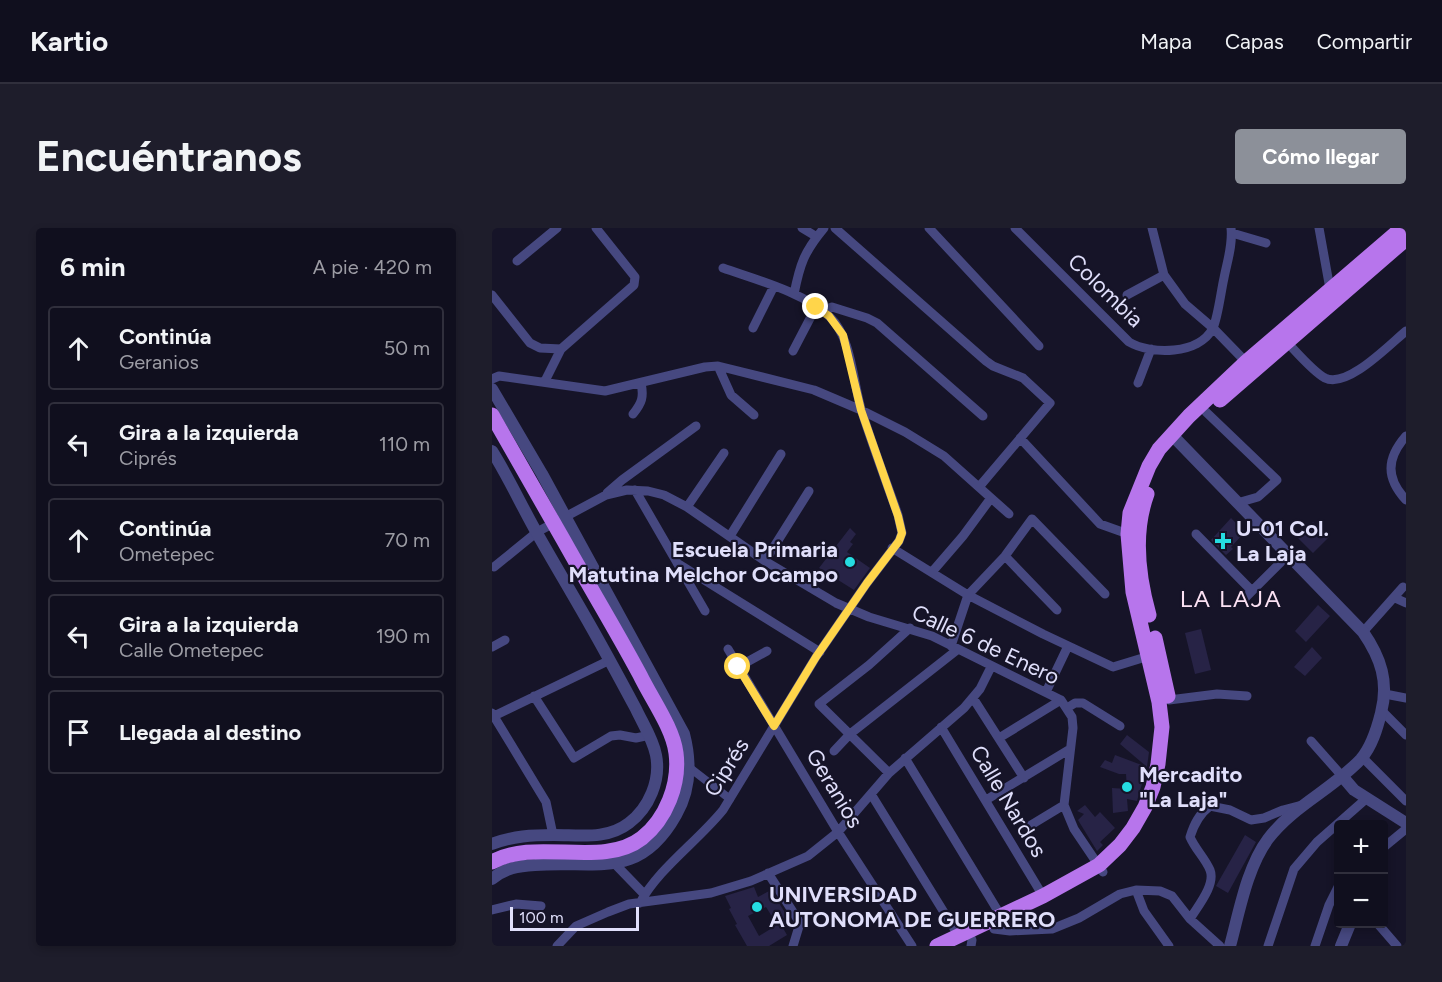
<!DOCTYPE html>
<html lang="es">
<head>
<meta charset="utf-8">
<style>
  :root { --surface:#100f1e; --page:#1e1d2b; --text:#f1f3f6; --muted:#9c9ca4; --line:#302f3c; --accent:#8c9099 }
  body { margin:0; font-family:Figtree,sans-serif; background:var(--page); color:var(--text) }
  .controls { position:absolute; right:18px; bottom:18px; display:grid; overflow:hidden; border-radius:6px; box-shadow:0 3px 9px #0003 }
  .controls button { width:54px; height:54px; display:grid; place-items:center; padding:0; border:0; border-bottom:2px solid var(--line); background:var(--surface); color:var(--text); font:30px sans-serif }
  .scale { position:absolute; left:18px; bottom:15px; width:129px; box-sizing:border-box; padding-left:6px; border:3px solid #e0dffb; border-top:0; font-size:16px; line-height:21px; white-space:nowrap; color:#e0dffb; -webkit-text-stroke:4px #161428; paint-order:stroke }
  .stop { position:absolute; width:18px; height:18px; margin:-14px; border:4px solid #ffd54a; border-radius:50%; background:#fff }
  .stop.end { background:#ffd54a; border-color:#fff; box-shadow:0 2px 6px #0008 }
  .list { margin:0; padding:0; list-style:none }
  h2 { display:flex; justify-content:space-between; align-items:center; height:78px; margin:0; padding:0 24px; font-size:26px }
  h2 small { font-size:20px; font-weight:400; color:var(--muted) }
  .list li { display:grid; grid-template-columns:39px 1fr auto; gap:18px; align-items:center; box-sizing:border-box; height:84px; margin:0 12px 12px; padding:0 12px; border:2px solid var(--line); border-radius:6px }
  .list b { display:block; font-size:22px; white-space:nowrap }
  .list p { margin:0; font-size:20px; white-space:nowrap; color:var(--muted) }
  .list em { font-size:20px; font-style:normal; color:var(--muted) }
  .icon { flex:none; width:33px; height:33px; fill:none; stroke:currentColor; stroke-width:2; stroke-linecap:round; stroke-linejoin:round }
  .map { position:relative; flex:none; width:914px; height:718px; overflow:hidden; border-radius:6px }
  header { display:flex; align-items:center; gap:36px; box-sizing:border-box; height:84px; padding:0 30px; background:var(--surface); border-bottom:2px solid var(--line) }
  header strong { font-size:28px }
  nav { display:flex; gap:33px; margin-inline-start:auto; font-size:21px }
  .intro { display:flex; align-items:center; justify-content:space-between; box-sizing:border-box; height:144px; padding:0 36px }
  h1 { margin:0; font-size:42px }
  .button { padding:15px 27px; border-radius:6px; background:var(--accent); color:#fff; font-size:21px; font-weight:700 }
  main { display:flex; gap:36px; padding:0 36px }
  aside { flex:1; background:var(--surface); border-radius:6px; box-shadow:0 3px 9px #0003 }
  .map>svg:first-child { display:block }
</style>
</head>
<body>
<header>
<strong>Kartio</strong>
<nav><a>Mapa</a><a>Capas</a><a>Compartir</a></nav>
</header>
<div class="intro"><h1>Encuéntranos</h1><a class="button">Cómo llegar</a></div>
<main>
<aside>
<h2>6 min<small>A pie · 420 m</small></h2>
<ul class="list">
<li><svg class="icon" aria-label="ahead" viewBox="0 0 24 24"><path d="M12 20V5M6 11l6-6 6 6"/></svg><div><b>Continúa</b><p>Geranios</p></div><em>50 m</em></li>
<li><svg class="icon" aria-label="left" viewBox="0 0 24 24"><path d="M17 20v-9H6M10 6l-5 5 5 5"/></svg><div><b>Gira a la izquierda</b><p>Ciprés</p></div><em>110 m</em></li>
<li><svg class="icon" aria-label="ahead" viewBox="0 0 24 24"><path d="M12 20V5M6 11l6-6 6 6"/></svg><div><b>Continúa</b><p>Ometepec</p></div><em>70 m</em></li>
<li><svg class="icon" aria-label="left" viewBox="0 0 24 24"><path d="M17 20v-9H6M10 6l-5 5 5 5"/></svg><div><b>Gira a la izquierda</b><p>Calle Ometepec</p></div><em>190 m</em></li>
<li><svg class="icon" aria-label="arrive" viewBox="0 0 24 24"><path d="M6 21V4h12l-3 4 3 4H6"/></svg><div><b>Llegada al destino</b></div></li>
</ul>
</aside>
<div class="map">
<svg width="914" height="718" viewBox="0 0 914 718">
  <rect width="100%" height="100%" fill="#161428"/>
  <path fill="#272346" d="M739,290L753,304L739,319L741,321L734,327L719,312Z
    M821,294L837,309L821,325L806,310Z
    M358,300L364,306L358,314L361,316L355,324L378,340L362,362L327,340Z
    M826,377L838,388L814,414L803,403Z
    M709,401L719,442L703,446L693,405Z
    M820,419L830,430L813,448L802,439Z
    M635,507L657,524L655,539L628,516Z
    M623,527L655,539L645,573L635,571L636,583L621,585L620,560L635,561L634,546H627L608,539L613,532L620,535Z
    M593,577L603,589L608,584L623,600L608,614L611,617L605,623L586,592L592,586L585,583Z
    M753,607L764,614L736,665L724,658Z
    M262,659L266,669L279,662L295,688L284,695L274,679L256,688L267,708L288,695L295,707L277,718H255L243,697L245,696L237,681L239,680L233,668Z"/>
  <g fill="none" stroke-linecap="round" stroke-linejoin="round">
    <path stroke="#464880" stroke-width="8" d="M198,540L238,571"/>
    <path stroke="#464880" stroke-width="9" d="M310,0L325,9
      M343,0L494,133L501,138L531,150L558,175L487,259
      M437,0L547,118
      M523,0L637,114C659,127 707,127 721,100C726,89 729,63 732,50C735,34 741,17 739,0
      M660,0L672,47L693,76L721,100L754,134
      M827,0L838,61
      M740,5L774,15
      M25,33L65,0
      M302,66C308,36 312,24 332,0
      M0,67L38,115L48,120L69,121
      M635,67L672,47
      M330,83L340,79L375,90L385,95L491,188
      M261,100L282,58
      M792,111C803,122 820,143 833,150C855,161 897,117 914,103
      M301,123L324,79
      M226,138L239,167L262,187
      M0,151L7,148L113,163L213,139L226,138L322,162L369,182L413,204L452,228L517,286
      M53,153L69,121L142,57L143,49L104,0
      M646,155L659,121
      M714,184L785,252L766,269L745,275
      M141,186C150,175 152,169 149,155
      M914,208C894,231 894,250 914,272
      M528,210L608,296L636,306
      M143,262L213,383
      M115,265L130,252L204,198
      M195,279L232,225
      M704,306L760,363
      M238,308L289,226
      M400,320L476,367L551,406L621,439L657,428
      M513,328L565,382
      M273,333L317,263
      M185,335L328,424
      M2,339L45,304L114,267L135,262L156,263L172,267L195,279L273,333L344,375L377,389L440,408L569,472L580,489L581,500L572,577L582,601L611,644
      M440,344L471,308L499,270
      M903,370L914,375
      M752,371L796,327
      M871,404L911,359
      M459,418L476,367L513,328L540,291L613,366
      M0,419L13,412
      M236,421L346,604L420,718
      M246,439L275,423
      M554,464L576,418
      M893,466L914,470
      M42,468L82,530L119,508L128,507L144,510L158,507
      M481,470L532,550
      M677,472L725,466L755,468
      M575,480L583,475H591L628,498
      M890,483L914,507
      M0,485L54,574L61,607
      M0,489L118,432
      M449,499L551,668
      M507,510L569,472
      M819,513L850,548
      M342,523L358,506L465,422
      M870,529L914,573
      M413,530L509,688
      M397,545L327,476L377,437L418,400
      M379,566L466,707
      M494,572L578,521
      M539,597L572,577
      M892,619L914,601
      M123,636L152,666
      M276,645L308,695L301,718
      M644,662L652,683L677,718
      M148,675C166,641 206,613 231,582L324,429L375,355L407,313L410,305L406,287C394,253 381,219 370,184C361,156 360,110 338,89C311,64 265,52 231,40
      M0,682L24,676L49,678
      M698,691C705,679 724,657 718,642C713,630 703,621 698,609C702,596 707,586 718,578L738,582L759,592L772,590L791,582L810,577
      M886,696L905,718
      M502,701L518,703L560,701L587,690L628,666L644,662L668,663L680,668L698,691L728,718
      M476,703L480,712L479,718
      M65,718L84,698L116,684L137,676L219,665L259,653L316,628L346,604L397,545L472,480L488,461L499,439
      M776,718L802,641L825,614L875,570
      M823,718L837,677L846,659"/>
    <path stroke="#464880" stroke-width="12" d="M0,161L50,246L192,506C199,533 199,561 184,587C147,653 104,632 43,637C26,638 13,640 0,651
      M680,207L871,404C889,430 897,454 889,485C885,501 880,518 869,531C841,561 801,578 776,611C755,639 747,685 738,718
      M0,223C17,250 30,279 46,307C63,337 81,367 98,397C114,425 129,453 144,481C151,496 161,511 164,527C169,552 157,580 137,595C115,612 88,607 62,607C41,607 20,608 0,616
      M850,548L862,562L914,595
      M849,718L858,696"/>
    <path stroke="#b775ec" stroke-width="15" d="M728,172L914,11
      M0,187C24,229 48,271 72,313C97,358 124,402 148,447C159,470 181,500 184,525C188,556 174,591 150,610C110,641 44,609 0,634
      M655,266C641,304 646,348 657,387
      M663,410L676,468
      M445,718L551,668L607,637L628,617L641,600L653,579L661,559L666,536L670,499L667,474L641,364L636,306L638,285L657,238L667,221L697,188L754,134L910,0"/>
  </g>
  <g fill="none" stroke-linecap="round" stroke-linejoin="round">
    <path stroke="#ffd54a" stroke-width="8" d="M246,439L282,498L324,429L375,355L407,313L410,305L406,288L369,182L351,107L337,88L324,79"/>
  </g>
  <g fill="#25dce1" stroke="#161428" stroke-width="2">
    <path d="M728 304h6v6h6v6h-6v6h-6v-6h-6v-6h6z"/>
    <circle cx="358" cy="334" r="6"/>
    <circle cx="635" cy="559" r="6"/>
    <circle cx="265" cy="679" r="6"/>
  </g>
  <g text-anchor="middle" stroke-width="4.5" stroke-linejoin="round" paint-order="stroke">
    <g font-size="22" fill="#e0dffb" stroke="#161428">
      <text transform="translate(614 62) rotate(44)" y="8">Colombia</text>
      <text transform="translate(494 416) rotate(25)" y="8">Calle 6 de Enero</text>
      <text transform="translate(234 539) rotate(-58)" y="8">Ciprés</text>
      <text transform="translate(343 560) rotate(59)" y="8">Geranios</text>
      <text transform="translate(517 573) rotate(59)" y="8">Calle Nardos</text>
    </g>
    <g font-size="22" font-weight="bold" fill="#e0dffb" stroke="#161428" text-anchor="start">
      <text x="744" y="308">U-01 Col.<tspan x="744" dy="25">La Laja</tspan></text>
      <text x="346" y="329" text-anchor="end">Escuela Primaria<tspan x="346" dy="25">Matutina Melchor Ocampo</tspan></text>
      <text x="647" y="554">Mercadito<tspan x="647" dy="25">"La Laja"</tspan></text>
      <text x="277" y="674">UNIVERSIDAD<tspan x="277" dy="25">AUTONOMA DE GUERRERO</tspan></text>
    </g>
    <g font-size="24" letter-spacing="1.5" fill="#fbe1f3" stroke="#161428">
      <text x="739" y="379">LA LAJA</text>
    </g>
  </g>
</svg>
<div class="controls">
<button>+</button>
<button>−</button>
</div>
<div class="scale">100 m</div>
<div class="stop" style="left:246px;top:439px"></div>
<div class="stop end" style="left:324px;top:79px"></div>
</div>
</main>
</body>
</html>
